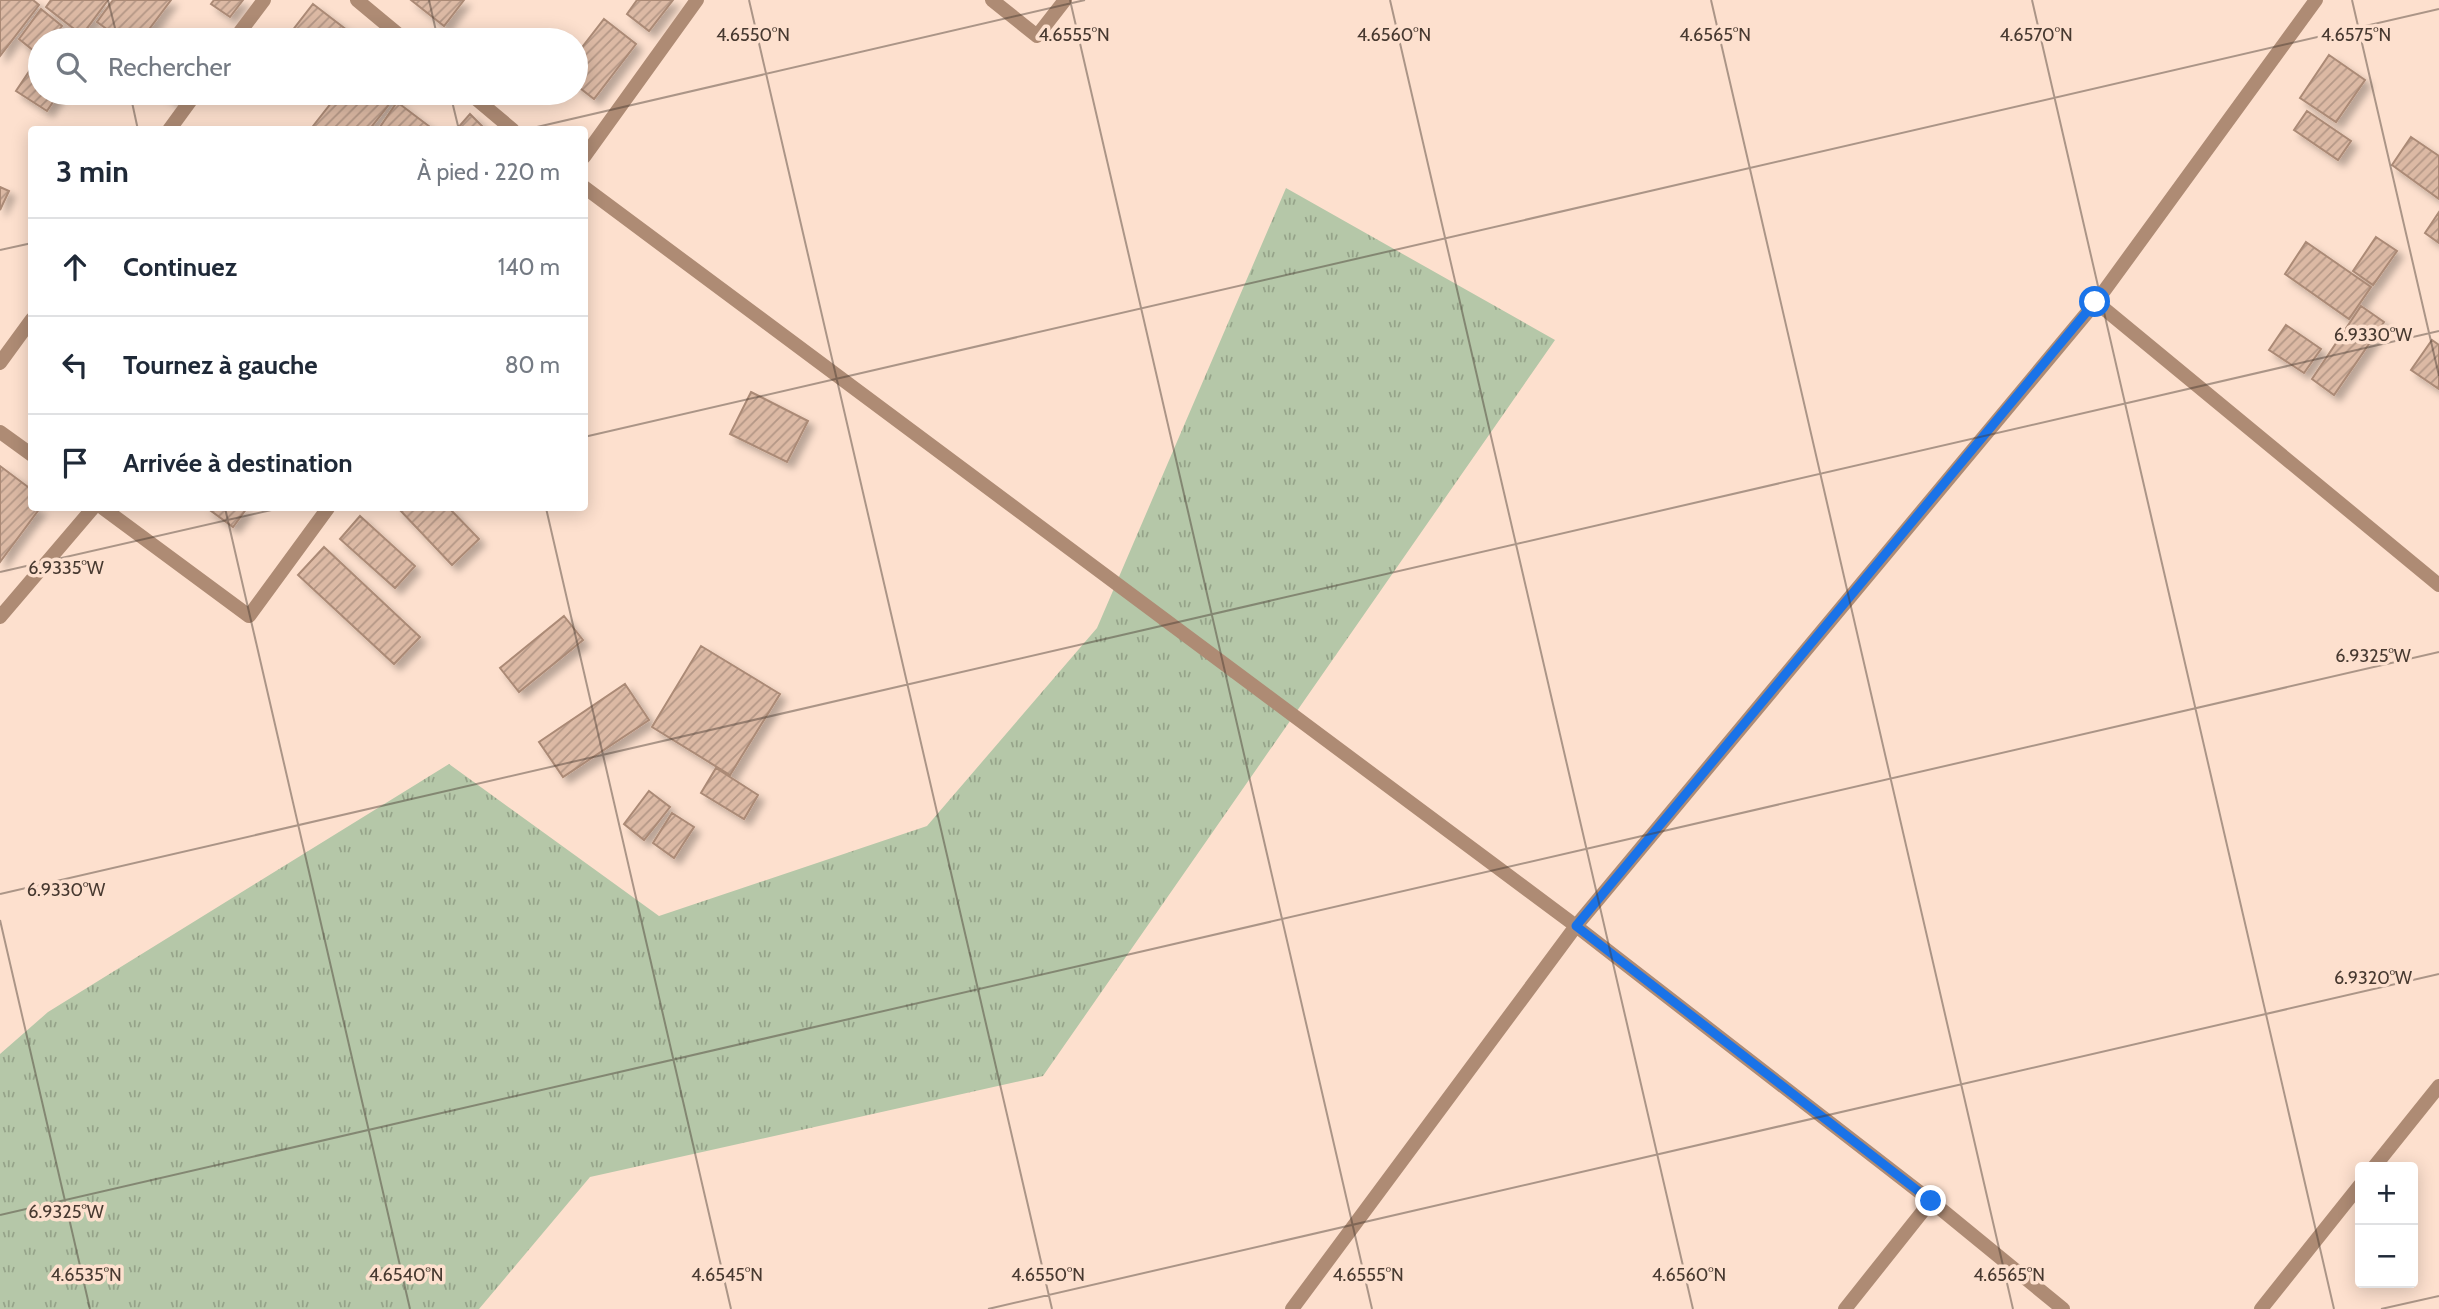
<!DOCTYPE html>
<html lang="fr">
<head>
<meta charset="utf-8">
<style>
  :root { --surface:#fff; --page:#f2f2f3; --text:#1f2937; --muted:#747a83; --line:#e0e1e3 }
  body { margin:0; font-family:Cabin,sans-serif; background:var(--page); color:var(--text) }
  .controls { position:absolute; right:21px; bottom:21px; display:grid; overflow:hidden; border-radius:7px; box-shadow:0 4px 18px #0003 }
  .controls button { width:63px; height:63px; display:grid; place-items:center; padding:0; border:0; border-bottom:2px solid var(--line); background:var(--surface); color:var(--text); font:35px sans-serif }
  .stop { position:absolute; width:21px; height:21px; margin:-16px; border:5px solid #1a73e8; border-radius:50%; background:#fff }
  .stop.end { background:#1a73e8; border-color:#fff; box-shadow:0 2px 7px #0008 }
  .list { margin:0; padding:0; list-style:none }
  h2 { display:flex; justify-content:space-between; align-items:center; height:91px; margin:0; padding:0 28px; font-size:30px }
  h2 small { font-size:23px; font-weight:400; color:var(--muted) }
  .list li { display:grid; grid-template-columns:46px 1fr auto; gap:21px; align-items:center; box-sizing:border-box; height:98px; padding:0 28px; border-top:2px solid var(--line) }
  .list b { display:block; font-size:26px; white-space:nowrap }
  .list em { font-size:23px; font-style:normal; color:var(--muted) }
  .icon { flex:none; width:38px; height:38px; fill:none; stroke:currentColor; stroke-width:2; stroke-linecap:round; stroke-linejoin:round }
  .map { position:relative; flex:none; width:2439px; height:1309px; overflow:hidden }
  .search { position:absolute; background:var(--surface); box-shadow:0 4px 18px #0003; left:28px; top:28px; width:560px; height:77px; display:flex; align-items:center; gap:18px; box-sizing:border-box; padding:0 24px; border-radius:38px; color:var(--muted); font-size:26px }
  .panel { position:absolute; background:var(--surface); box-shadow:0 4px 18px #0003; left:28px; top:126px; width:560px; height:385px; border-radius:7px }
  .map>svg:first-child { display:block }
</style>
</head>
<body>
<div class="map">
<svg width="2439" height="1309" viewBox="0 0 2439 1309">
  <defs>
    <pattern id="grass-tufts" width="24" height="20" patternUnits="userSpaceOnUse" patternTransform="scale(1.75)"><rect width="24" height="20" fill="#b5c7a8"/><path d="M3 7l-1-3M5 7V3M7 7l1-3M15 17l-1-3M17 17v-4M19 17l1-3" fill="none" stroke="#95a389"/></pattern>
    <pattern id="building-hatch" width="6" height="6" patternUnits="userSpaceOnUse" patternTransform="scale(1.75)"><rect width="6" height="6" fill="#dcb9a4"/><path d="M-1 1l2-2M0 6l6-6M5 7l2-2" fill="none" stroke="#b49786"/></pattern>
    <filter id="shadow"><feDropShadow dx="6" dy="6" stdDeviation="3.5" flood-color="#0004"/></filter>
  </defs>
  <rect width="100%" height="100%" fill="#fde0ce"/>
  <path fill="url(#grass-tufts)" d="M1286,188L1555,340L1043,1076L590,1177L479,1309H0V1054L48,1012L449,764L659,916L927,826L1097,628Z"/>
  <path fill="url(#building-hatch)" stroke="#ab8a76" stroke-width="2" filter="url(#shadow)" d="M0,0H33L39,5L0,56Z
    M51,0H108L82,35L46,7Z
    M113,0H171L141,40H122L97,22Z
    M214,0H243L230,17L211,4Z
    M411,0H464L444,26Z
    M637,0H673L649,31L627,14Z
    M313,4L352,34L347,40H285Z
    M41,9L62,26L51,40H40L39,55L19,39Z
    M604,19L636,44L594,99L576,85V55Z
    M2329,55L2365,80L2336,122L2300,98Z
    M38,58L40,59V93H59L47,111L16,91Z
    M163,93H182L176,102Z
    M339,93H398L369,130H310Z
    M397,102L434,130H378Z
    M2307,111L2351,141L2338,160L2294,130Z
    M470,114L486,130H456Z
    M2411,137L2439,156V199L2392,165Z
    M0,187L9,191L0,210Z
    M2439,212V243L2425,233Z
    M2376,237L2397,251L2373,285L2353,271Z
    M2306,242L2371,287L2349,319L2285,274Z
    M2361,306L2384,322L2334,395L2312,379Z
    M2286,325L2321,349L2304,373L2269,350Z
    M2432,340L2439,345V389L2411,370Z
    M751,392L808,421L787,462L730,434Z
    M0,466L32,490V508H40L0,562Z
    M207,508H247L233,527Z
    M398,508H449L479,539L452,565Z
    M360,516L415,566L395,588L340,539Z
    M324,547L420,637L394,664L298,575Z
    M564,616L583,640L519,692L500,668Z
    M701,646L780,694L730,775L652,727Z
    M625,684L649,720L563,777L539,742Z
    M716,768L758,795L744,819L701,793Z
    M649,791L670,807L644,840L624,824Z
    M672,813L694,827L674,858L653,843Z"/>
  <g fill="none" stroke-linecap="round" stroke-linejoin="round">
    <path stroke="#ae8b74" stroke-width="14" d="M357,0L405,40
      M992,0L1037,36L1065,0
      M234,40L264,0
      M469,93L513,130
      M169,130L196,93
      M584,157L697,0
      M584,187L1576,926L1931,1201L2063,1309
      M2096,302L2439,585
      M0,363L32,319
      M0,432L32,455
      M103,508L249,616L328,508
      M0,617L93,508
      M2374,1167L2439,1086
      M1292,1309L1576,926L2096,302L2316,0
      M1845,1309L1931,1201
      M2261,1309L2360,1185"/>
  </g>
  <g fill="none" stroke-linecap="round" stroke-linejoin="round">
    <path stroke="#1a73e8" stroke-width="9" d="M1931,1201L1576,926L2095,302"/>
  </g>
  <path fill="none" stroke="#473930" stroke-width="2" stroke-opacity="0.45" d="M108,0L118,40M429,0L438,40M749,0L1052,1309M1070,0L1372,1309M1390,0L1693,1309M1711,0L2013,1309M2032,0L2334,1309M2352,0L2439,376M130,93L138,130M450,93L459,130M524,130L1085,0M0,250L32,243M584,437L2439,9M225,508L410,1309M546,508L731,1309M0,572L280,508M0,894L2439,331M0,920L90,1309M0,1215L2439,652M988,1309L2439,974M2381,1309L2439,1296"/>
  <g font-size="18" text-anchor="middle" fill="#473930" stroke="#fde0ce" stroke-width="7" stroke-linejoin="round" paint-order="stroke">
    <text x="753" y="41">4.6550°N</text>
    <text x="1074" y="41">4.6555°N</text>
    <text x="1394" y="41">4.6560°N</text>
    <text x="1715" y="41">4.6565°N</text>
    <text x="2036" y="41">4.6570°N</text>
    <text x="2356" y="41">4.6575°N</text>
    <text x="2373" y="341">6.9330°W</text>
    <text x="66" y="574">6.9335°W</text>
    <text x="2373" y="662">6.9325°W</text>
    <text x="66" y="896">6.9330°W</text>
    <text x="2373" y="984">6.9320°W</text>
    <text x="66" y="1218">6.9325°W</text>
    <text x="86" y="1281">4.6535°N</text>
    <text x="406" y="1281">4.6540°N</text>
    <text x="727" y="1281">4.6545°N</text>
    <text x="1048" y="1281">4.6550°N</text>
    <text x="1368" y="1281">4.6555°N</text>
    <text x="1689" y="1281">4.6560°N</text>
    <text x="2009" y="1281">4.6565°N</text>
  </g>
</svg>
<div class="controls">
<button>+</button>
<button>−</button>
</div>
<div class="stop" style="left:2095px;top:302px"></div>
<div class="stop end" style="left:1931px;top:1201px"></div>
<div class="search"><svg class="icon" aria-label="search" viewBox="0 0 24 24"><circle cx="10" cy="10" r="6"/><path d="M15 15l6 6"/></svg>Rechercher</div>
<section class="panel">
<h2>3 min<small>À pied · 220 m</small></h2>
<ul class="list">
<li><svg class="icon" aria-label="ahead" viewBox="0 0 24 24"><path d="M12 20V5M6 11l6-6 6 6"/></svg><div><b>Continuez</b></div><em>140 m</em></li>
<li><svg class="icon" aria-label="left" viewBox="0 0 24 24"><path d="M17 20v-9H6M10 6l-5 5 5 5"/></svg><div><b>Tournez à gauche</b></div><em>80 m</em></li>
<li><svg class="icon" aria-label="arrive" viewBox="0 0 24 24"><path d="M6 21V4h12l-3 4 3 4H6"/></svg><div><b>Arrivée à destination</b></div></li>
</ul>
</section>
</div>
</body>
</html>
